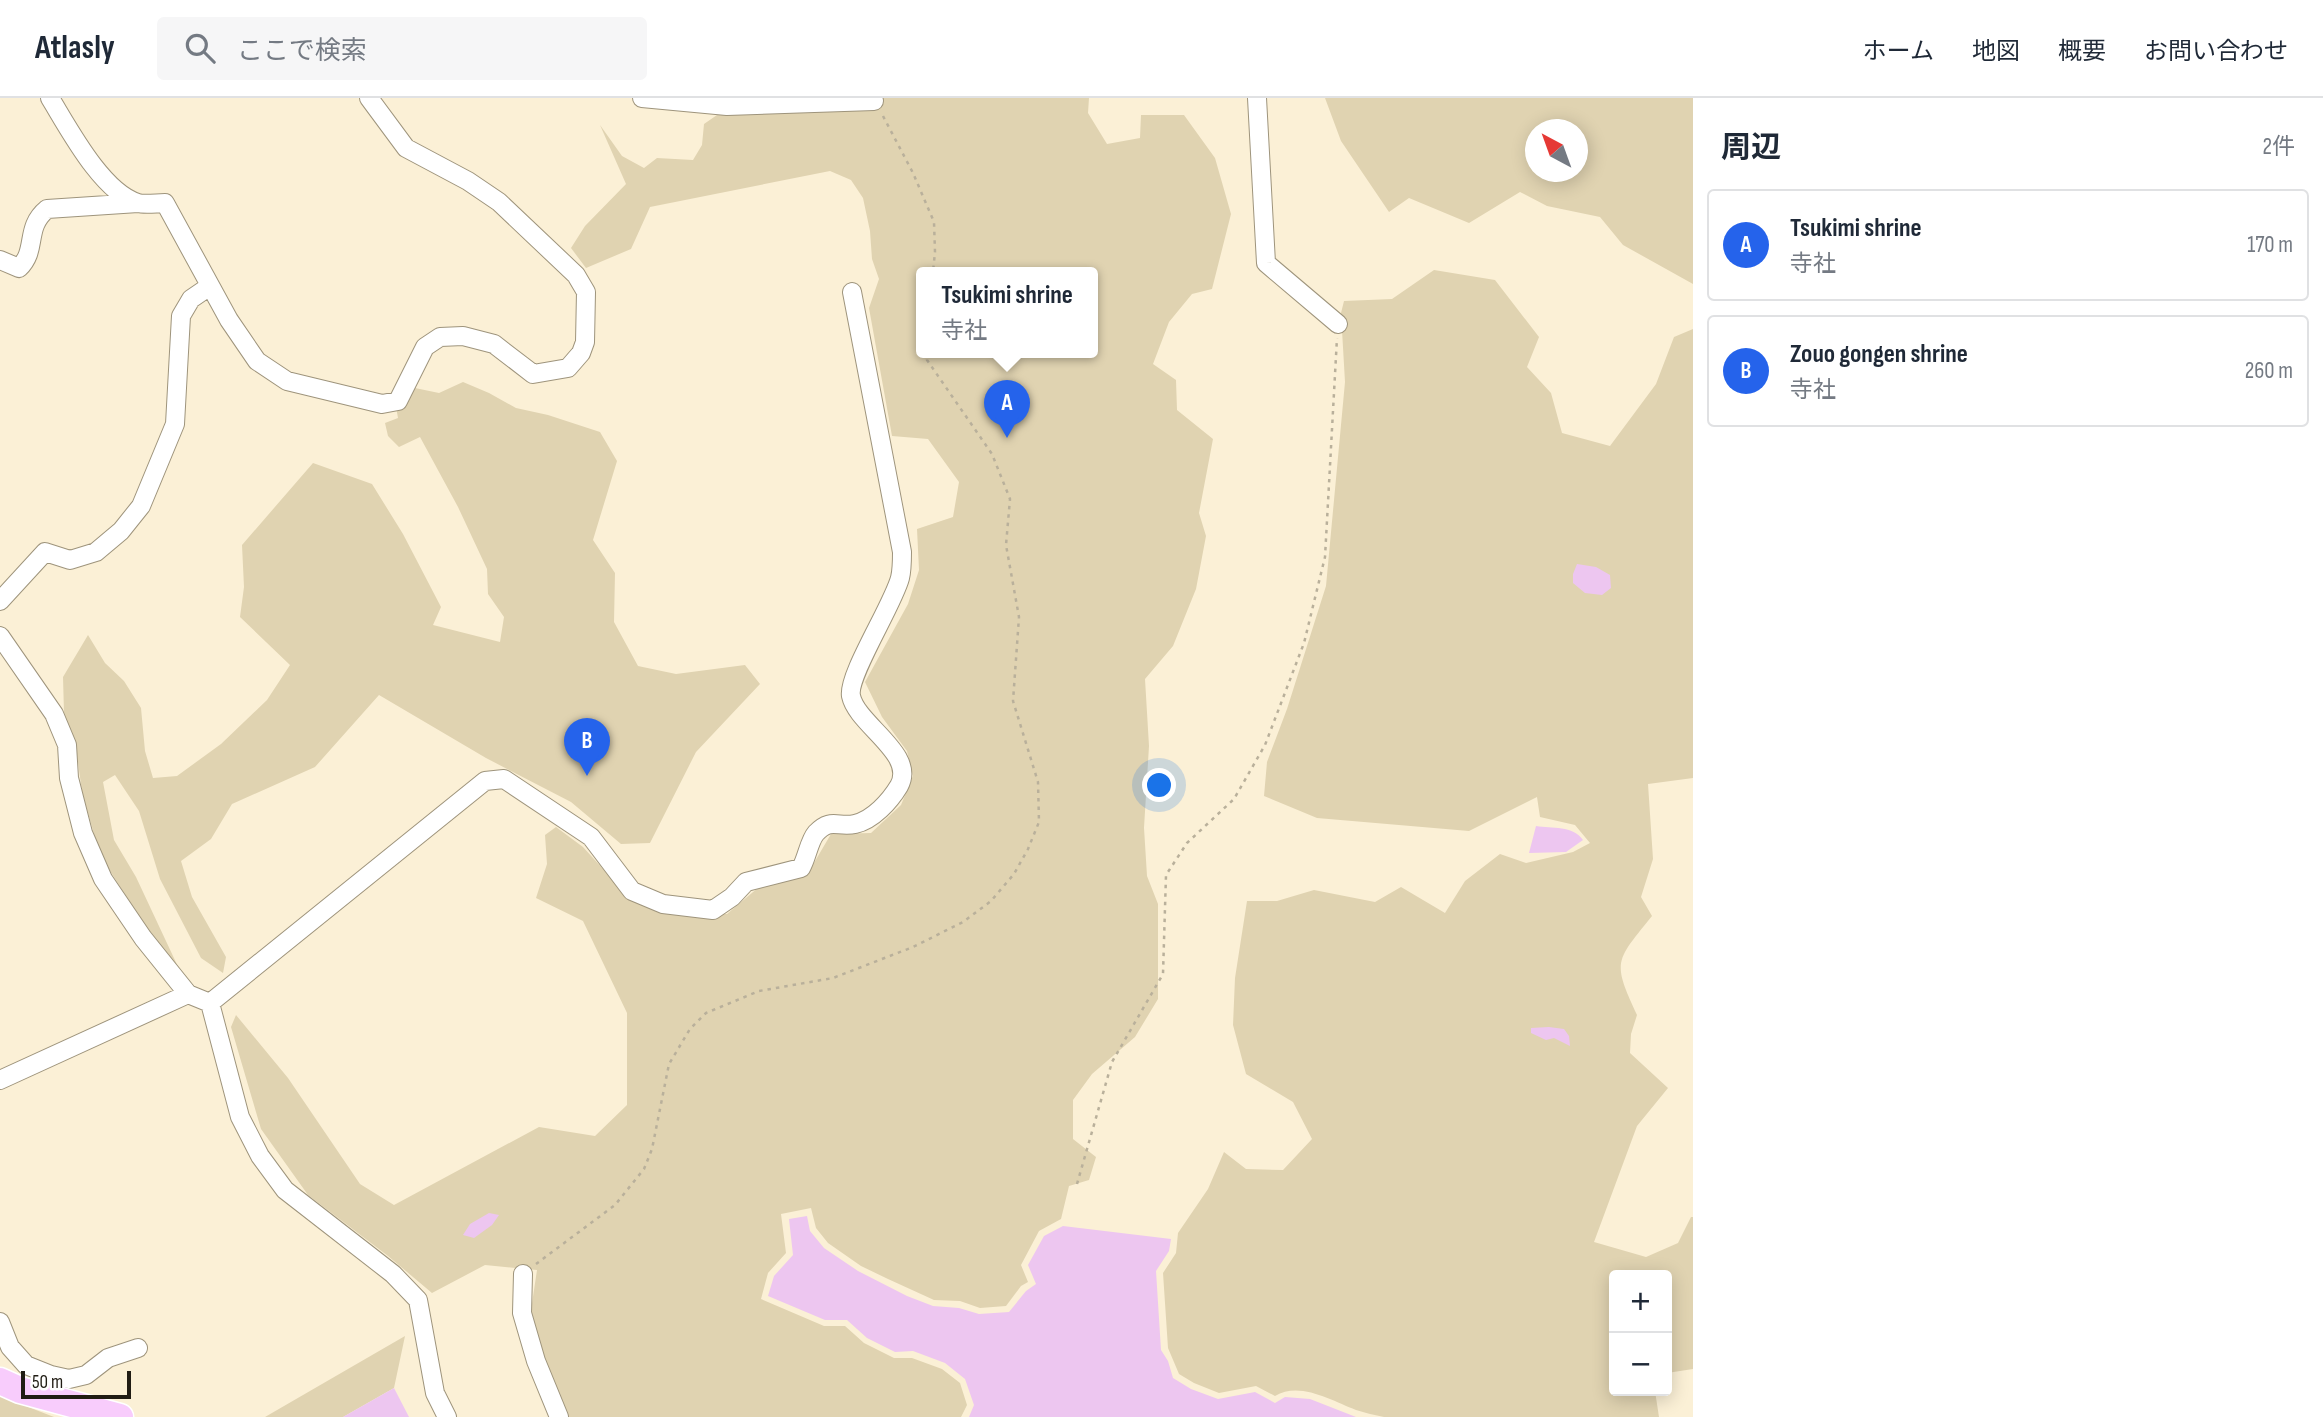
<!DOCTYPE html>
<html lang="ja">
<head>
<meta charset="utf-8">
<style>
  :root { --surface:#fff; --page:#f6f6f7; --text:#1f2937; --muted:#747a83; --line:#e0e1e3; --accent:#2563eb }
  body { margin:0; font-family:"Sofia Sans Condensed","Noto Sans JP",sans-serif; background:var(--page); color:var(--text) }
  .controls { position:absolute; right:21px; bottom:21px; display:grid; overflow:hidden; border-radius:7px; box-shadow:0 4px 18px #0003 }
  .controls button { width:63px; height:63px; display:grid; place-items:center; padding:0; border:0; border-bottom:2px solid var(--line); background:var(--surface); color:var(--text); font:35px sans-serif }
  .compass { position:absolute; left:1525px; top:21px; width:63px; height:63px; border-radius:50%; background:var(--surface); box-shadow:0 4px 18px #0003; rotate:319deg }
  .scale { position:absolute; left:21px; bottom:18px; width:110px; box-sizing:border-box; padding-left:7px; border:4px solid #201c13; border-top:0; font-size:19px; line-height:24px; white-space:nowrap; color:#201c13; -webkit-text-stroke:5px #fefefe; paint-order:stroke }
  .you { position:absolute; left:1160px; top:688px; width:24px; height:24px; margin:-18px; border:5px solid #fff; border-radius:50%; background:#1a73e8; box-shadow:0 0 0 10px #1a73e833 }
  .badge { display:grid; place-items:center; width:46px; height:46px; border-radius:50%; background:var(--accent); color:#fff; font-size:23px; font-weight:700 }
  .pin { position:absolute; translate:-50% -58px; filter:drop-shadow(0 2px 4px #0008) }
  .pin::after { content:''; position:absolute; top:37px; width:24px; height:21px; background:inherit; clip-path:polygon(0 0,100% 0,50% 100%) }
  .popup { position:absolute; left:916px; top:169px; width:182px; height:91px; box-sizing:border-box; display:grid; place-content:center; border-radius:7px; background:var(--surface); filter:drop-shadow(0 2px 5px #0005); font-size:23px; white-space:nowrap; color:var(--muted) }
  .popup b { font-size:26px; color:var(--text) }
  .popup::after { content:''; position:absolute; left:50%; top:100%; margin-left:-14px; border:14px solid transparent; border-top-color:var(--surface) }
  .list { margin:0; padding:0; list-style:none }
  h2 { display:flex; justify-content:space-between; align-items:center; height:91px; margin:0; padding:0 28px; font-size:30px }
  h2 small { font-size:23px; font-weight:400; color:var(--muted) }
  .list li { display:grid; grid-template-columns:46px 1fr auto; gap:21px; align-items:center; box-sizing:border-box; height:112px; margin:0 14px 14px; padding:0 14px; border:2px solid var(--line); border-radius:7px }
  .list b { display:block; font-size:26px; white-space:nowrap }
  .list p { margin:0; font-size:23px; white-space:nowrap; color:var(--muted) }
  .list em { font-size:23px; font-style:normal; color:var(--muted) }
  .icon { flex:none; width:38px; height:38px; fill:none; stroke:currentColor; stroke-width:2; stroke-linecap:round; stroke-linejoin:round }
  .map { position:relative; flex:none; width:1693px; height:1319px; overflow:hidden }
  header { display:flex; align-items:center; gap:42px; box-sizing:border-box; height:98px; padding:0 35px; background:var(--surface); border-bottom:2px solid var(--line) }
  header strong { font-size:33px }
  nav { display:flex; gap:38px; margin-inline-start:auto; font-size:24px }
  .search { width:490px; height:63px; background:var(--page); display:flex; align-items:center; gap:18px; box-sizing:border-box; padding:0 24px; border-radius:7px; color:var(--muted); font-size:26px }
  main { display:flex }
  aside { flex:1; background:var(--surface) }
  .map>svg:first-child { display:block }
</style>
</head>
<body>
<header>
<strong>Atlasly</strong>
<div class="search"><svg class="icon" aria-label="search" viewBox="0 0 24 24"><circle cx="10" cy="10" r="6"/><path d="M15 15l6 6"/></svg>ここで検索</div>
<nav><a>ホーム</a><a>地図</a><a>概要</a><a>お問い合わせ</a></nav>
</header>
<main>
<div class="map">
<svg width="1693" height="1319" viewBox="0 0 1693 1319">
  <rect width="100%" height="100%" fill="#fbf0d6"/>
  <path fill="#e0d3b1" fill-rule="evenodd" d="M864,0H1089L1088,15L1107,46L1140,40L1141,17H1184L1215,60L1231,116L1212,191L1192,196L1169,224L1153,266L1176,282L1177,312L1213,341L1199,415L1206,438L1196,491L1173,548L1145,581L1149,648L1144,730L1147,778L1158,806V901L1135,939L1092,976L1073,1002V1041L1096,1059L1089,1082L1069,1088L1061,1121L1039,1133L1021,1167L1028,1184L1021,1188L1006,1208L980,1210L960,1203L934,1202L888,1181L861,1168L828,1145L816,1130L811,1110L781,1116L786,1155L768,1175L761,1201L824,1228H845L864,1245L894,1260H912L942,1271L960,1285L967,1307L961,1319H567L545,1262L531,1212L537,1172L485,1167L432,1195L388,1158L308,1097L261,1031L231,929L236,917L288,980L360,1086L394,1107L539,1029L595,1038L627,1007V915L583,823L536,800L547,766L545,737L556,729L583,749L614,783L693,816H727L759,789L808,775L831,736L871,735L901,707L913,678L907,653L882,619L865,584L908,506L919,472L917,431L953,419L959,384L928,341L892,338L869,210L879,181L872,161L870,133L863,100L851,82L830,73L650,109L631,151L586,170L571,150L585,128L626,86L600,27L622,58L644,70L657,60L693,62L702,47L704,26L717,17L805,13ZM921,174H1093V254H921Z
    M1325,0H1693V186L1623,147L1600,119L1547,108L1520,94L1469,125L1409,100L1389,114L1341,43ZM1535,32H1577V74H1535Z
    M1434,172L1495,182L1539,239L1527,269L1551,295L1562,335L1610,348L1656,286L1674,239L1693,231V680L1648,686L1653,761L1641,799L1652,818C1615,864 1612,863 1637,917L1631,936L1630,955L1668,990L1637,1028L1594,1144L1646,1159L1678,1145L1691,1119H1693V1271L1667,1275V1177H1614V1293H1655L1659,1319H1384C1375,1317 1365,1315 1356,1312C1332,1303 1300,1283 1275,1298L1256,1288L1219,1295L1194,1285L1179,1276L1168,1250L1163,1175L1176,1155L1178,1135L1208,1091L1224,1054L1246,1071L1283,1072L1312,1041L1293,1004L1246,976L1233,927L1235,880L1247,803H1277L1314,792L1375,804L1401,789L1445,815L1465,783L1500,756L1526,765L1573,754L1590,745L1575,727L1540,719L1537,699L1469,733L1317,720L1264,698L1267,664L1287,611L1326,488L1345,284L1341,215L1344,203L1392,201Z
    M463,284L489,295L516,310L548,317L600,334L617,363L593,442L615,475L614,524L638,568L676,576L745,567L760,586L696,654L650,745L621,746L571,704L486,660L379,597L315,669L232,706L211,741L181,763L192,799L226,859L223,875L201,860L160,781L139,713L115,677L103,684L114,742L136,779L180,873L143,825L100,757L82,694L76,649L64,615L63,579L88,537L105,565L124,583L141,610L145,653L153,680L177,678L221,646L267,602L290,567L240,519L244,489L242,447L313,365L372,386L403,436L441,509L433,527L500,544L504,519L488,496L487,471L458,409L420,339L399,349L388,338L385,325L398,320L396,309L415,290L439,295Z
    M405,1238L394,1290L343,1319H265Z
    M0,1298L54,1319H0Z"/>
  <path fill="#edc6f0" d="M1577,466L1596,469L1610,477L1611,490L1602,497L1585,495L1573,485V476Z
    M1536,728C1552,731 1573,727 1583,742L1566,754L1529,755Z
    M1549,929L1564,931L1569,938L1570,948L1554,940L1546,942L1531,935V930Z
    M489,1115L499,1117L492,1127L474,1140L463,1137L470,1126Z
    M807,1118L810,1133L824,1150L858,1173L907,1198L933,1208L959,1210L979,1216L1009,1214L1026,1193L1036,1186L1028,1167L1044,1138L1063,1128L1171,1141L1169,1153L1156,1173L1161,1252L1168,1263L1173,1280L1191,1291L1218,1301L1255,1294L1275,1305L1285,1299L1310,1301L1356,1319H969L974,1307L965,1281L945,1265L913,1253L895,1254L867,1240L847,1222H825L768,1198L774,1178L793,1157L789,1121Z
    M394,1290L409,1319H343Z"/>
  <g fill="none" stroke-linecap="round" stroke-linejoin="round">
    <defs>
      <path id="minor" d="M50,0C69,31 102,94 138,105C145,107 157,105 165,105L229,222L257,263L287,283L382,306L398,303L425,249L440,239L463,238L494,246L533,276L568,270L581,255L585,244L586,194L576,177L499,104L468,83L406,50L369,0
        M642,0L727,8L874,3L872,0
        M1257,0L1266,165L1338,226
        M0,162L19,170C38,152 24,130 47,111L138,105
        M0,503L45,454L70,462L96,454L121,433L141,408L175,326L181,218L191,201L210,188
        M0,538L54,616L67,647L69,680L83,735L103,781L143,840L188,896
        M210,905L240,1019L260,1058L285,1092L393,1176L418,1202L435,1295L447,1319
        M0,982L188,896L210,905L485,683L504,681L591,739L632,793L663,806L713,812L732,799L746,784L801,770C807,760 809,743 816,735C831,719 838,730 855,726C873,722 890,703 899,688C917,656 857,627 851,598C847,578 893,507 900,480C902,472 902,462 902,454L852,194
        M523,1176L522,1215L536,1263L559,1319
        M0,1224L10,1249L26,1267L51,1277L69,1281L86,1277L108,1260L138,1250"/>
      <path id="primary" d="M0,1283L20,1292L120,1319"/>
    </defs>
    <use href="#minor" stroke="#9e947c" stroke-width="20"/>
    <use href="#primary" stroke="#fff" stroke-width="29"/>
    <path stroke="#b9b09b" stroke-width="2.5" stroke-dasharray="3.5 5" stroke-linecap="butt" d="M883,18L913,75L934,124L935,154L933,174
      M1077,1086L1112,964L1163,876L1166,777L1187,745L1234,701L1265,647L1304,545L1325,459L1337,240
      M536,1166L615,1107L644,1071L652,1051L669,966L690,931L706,915L759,893L833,880L913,849L963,824L991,803L1014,776L1028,751L1039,724L1038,684L1013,603L1019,519L1006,447L1010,401L992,356L927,262V254"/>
    <use href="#minor" stroke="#fff" stroke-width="18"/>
    <use href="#primary" stroke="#f8ccfc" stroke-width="26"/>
  </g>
</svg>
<div class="controls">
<button>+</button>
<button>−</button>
</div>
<svg class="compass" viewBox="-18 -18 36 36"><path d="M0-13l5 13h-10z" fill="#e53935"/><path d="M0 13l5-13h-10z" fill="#747a83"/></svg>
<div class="scale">50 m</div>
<div class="you"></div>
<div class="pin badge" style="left:1007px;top:340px">A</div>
<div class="popup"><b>Tsukimi shrine</b>寺社</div>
<div class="pin badge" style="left:587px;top:678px">B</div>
</div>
<aside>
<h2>周辺<small>2件</small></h2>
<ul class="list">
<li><span class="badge">A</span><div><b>Tsukimi shrine</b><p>寺社</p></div><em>170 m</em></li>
<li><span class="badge">B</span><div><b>Zouo gongen shrine</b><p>寺社</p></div><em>260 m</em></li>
</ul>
</aside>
</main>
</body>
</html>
